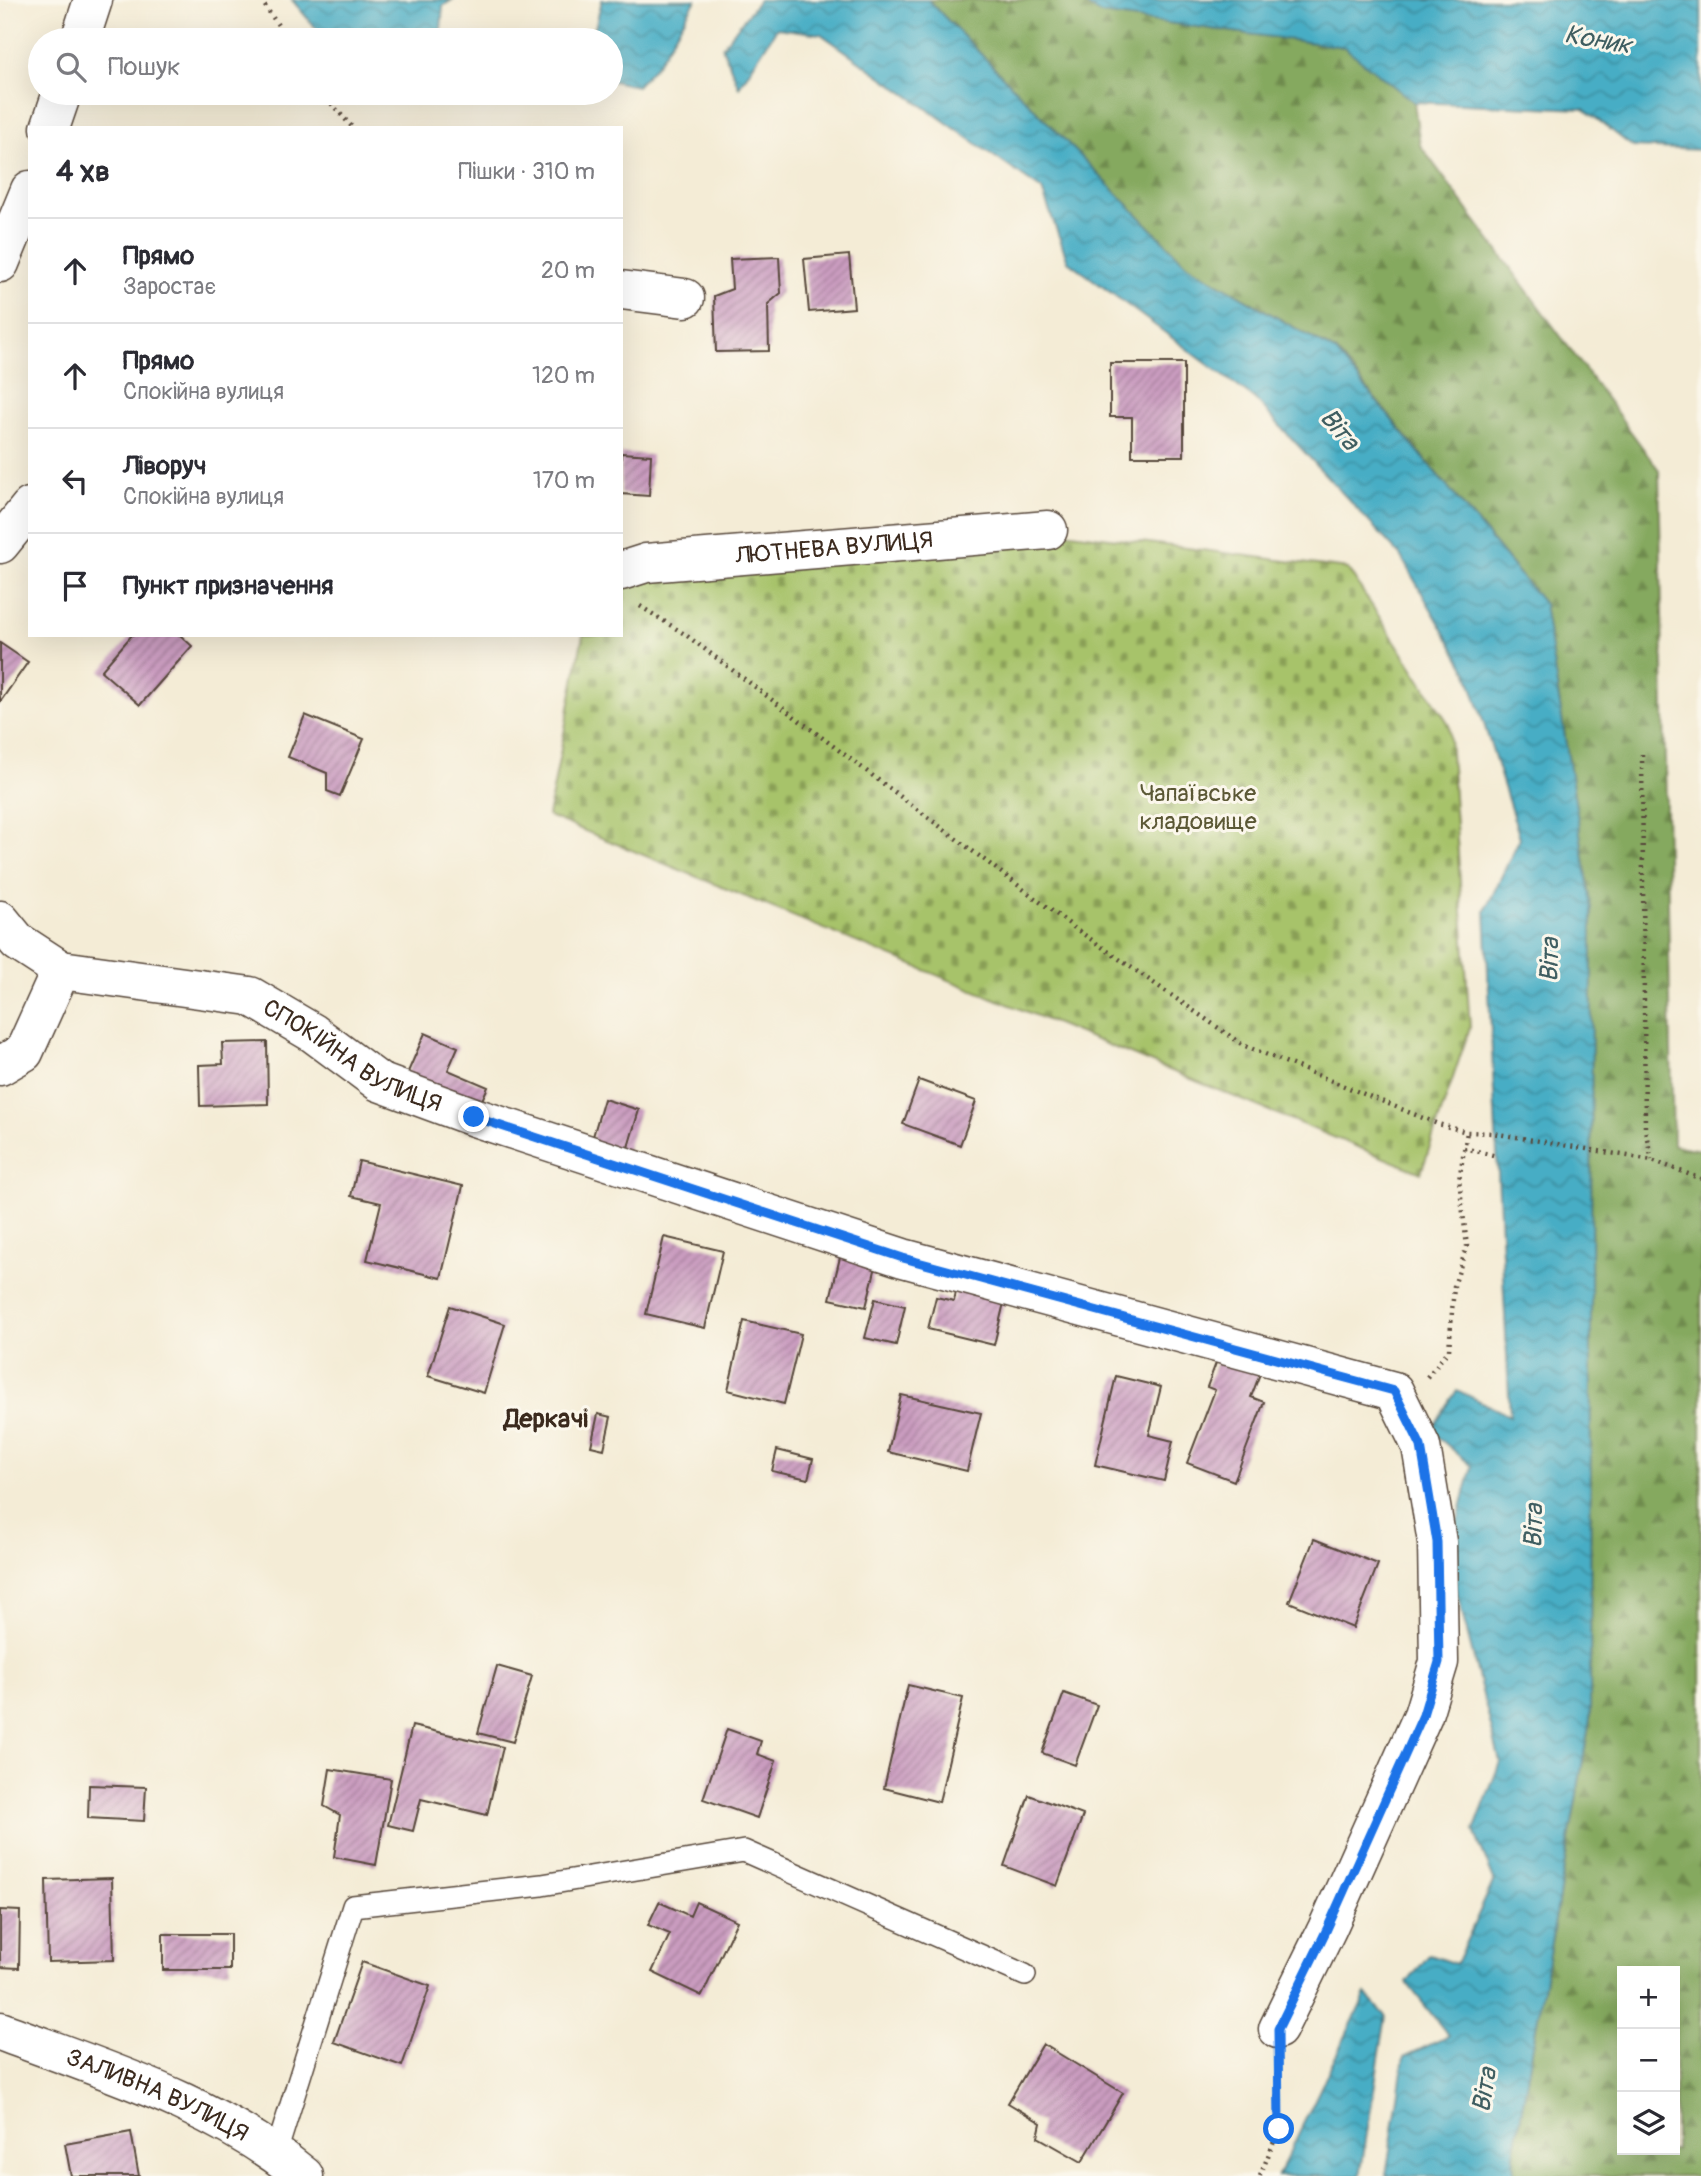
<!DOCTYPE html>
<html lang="uk">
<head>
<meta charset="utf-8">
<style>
  :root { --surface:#fff; --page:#f7f7f7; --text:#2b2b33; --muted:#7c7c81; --line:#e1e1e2 }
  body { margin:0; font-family:Pangolin,sans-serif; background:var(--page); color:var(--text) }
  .controls { position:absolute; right:21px; bottom:21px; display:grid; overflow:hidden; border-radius:0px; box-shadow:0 7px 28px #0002 }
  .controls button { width:63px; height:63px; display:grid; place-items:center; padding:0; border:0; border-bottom:2px solid var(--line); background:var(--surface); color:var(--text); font:35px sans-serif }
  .stop { position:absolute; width:21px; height:21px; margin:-16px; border:5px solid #1a73e8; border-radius:50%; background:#fff }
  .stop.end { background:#1a73e8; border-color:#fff; box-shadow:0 2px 7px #0008 }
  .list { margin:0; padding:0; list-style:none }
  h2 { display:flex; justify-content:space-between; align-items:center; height:91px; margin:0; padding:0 28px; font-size:30px }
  h2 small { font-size:23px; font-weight:400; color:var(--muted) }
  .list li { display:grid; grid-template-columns:46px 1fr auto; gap:21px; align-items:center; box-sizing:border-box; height:105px; padding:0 28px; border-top:2px solid var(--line) }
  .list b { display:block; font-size:26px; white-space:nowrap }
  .list p { margin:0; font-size:23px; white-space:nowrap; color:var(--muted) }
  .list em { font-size:23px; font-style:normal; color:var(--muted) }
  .icon { flex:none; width:38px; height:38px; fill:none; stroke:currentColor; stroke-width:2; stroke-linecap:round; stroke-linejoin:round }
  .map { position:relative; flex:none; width:1701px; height:2176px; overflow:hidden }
  .search { position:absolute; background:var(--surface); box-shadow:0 7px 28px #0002; left:28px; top:28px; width:595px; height:77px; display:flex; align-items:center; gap:18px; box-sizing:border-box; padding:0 24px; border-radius:38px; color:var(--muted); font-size:26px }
  .panel { position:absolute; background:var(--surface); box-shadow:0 7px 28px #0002; left:28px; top:126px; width:595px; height:511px; border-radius:0px }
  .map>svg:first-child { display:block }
</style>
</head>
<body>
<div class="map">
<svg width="1701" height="2176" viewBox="0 0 1701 2176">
  <defs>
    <pattern id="forest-firs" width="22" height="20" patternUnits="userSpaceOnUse" patternTransform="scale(1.75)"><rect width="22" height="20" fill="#85a95e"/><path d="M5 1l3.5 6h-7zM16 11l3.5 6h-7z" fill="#6e8a4d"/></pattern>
    <pattern id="cemetery-stones" width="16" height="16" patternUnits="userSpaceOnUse" patternTransform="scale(1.75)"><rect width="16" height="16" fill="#a7c36a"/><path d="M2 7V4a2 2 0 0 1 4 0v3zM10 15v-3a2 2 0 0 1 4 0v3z" fill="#899f57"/></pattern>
    <pattern id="water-waves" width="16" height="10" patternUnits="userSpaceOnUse" patternTransform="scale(1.75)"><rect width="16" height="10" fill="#46adc5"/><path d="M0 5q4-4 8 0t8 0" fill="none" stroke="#3c8d9f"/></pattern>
    <pattern id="building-hatch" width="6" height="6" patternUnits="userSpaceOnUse" patternTransform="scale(1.75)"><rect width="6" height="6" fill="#ca9cc0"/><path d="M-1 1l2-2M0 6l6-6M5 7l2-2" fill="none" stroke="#a57f9b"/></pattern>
  </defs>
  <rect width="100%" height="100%" fill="#fbf7ec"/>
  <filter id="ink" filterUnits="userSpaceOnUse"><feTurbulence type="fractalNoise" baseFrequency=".0143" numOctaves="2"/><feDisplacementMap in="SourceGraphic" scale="14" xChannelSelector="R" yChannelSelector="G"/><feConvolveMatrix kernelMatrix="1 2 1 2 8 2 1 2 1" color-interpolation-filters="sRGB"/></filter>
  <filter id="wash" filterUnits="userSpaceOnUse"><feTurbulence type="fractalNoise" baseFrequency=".00686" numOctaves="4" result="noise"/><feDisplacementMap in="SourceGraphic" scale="28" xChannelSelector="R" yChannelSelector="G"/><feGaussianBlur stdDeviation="1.57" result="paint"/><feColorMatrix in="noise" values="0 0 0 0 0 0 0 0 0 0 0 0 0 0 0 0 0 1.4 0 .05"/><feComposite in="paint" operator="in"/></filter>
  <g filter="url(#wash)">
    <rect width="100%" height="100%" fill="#f4ecd6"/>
    <path fill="url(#forest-firs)" stroke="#606a3e" stroke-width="2" fill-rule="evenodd" d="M928,0H1078L1102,14L1345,47L1414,102L1420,145L1659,470L1673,1145L1701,1150V2176H1513L1514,2154L1590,1720L1592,909L1544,604L1337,352L1187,265ZM1622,1971H1675V2150H1622Z"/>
    <path fill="url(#cemetery-stones)" stroke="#717644" stroke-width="2" d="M1048,530L1348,569L1449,724L1470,1027L1421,1173L548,816L583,635H621V571Z"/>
    <path fill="url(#water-waves)" stroke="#406c72" stroke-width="2" d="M292,0H452L443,6L440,40H334L314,26Z
      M602,0H696L658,63L637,86L611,81V40H592Z
      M759,0H928L1187,265L1336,352L1544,604L1592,909L1590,1720L1514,2154L1513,2176H1386L1404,2057L1449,2036L1407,1983L1429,1955L1456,1964L1494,1880L1474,1831L1500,1762L1448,1557L1472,1466L1431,1431L1457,1390L1510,1416L1485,911L1520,838L1468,673L1400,555L1255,399L1068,261L1042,190L821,34L777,28L739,87L722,47Z
      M1078,0H1701V150L1633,147L1584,109L1414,102L1344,47L1101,14Z
      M1366,1994L1386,2016L1360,2176H1278Z"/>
    <g id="blocks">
      <path fill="url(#building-hatch)" d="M849,255L854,308L809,312L804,259Z
        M779,257L781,293L768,304L769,351L716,352L714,296L732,289L730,259Z
        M1110,363H1184V456H1132V417H1110Z
        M621,453L651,455L649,496L621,494Z
        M132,635H180L192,646L140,705L101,671Z
        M0,643L28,662L0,702Z
        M305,715L364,739L340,796L327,791V773L288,757Z
        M425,1033L458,1047L448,1070L488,1087L476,1113L404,1081Z
        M267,1042L268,1104L200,1106L199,1065L223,1064L222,1043Z
        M919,1080L976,1101L960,1145L903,1124Z
        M604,1099L639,1110L624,1161L589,1150Z
        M359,1161L463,1186L441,1278L367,1260L381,1203L351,1196Z
        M664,1237L723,1251L705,1328L646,1314Z
        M842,1249L878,1258L866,1307L830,1299Z
        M959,1278L1007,1290L994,1345L928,1329L936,1297L954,1301Z
        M875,1299L905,1306L896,1345L865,1338Z
        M450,1306L505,1324L484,1393L428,1376Z
        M744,1321L801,1334L784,1404L728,1390Z
        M1219,1355L1261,1371L1251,1397L1264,1402L1234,1481L1187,1463L1215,1390L1207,1387Z
        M1116,1376L1161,1387L1149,1435L1173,1441L1164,1481L1095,1465Z
        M901,1395L981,1413L967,1471L888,1452Z
        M598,1414L611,1417L604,1449L591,1446Z
        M777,1450L813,1459L808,1479L772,1471Z
        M1314,1539L1378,1564L1353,1628L1289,1602Z
        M497,1666L532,1676L513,1742L478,1733Z
        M908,1685L963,1698L939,1802L884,1788Z
        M1064,1693L1097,1705L1075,1765L1042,1753Z
        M412,1726L503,1747L487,1815L421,1799L413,1831L388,1825Z
        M727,1729L761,1741L757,1754L776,1761L757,1818L703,1799Z
        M330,1769L391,1779L376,1865L334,1857L340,1815L324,1806Z
        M89,1785L146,1787L144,1821L88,1818Z
        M1029,1795L1083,1815L1057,1886L1004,1866Z
        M112,1878L114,1960L48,1962L46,1880Z
        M659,1902L690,1916L696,1902L737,1921L702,1996L652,1972L670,1934L648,1925Z
        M0,1910L20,1911L19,1968L0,1967Z
        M163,1934H230V1970H163Z
        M362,1962L430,1986L402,2066L334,2042Z
        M1043,2044L1123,2093L1082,2162L1038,2137L1041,2123L1008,2103Z
        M131,2132L139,2176H71L65,2144Z"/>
    </g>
  </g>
  <g filter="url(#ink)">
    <use href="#blocks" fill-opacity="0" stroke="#57473a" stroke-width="2"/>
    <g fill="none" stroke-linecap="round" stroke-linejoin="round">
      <defs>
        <path id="service" d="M276,2153L353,1906L542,1885L744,1851L1025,1975"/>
        <g id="minor">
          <path d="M621,290L685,298"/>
          <path d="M0,544L30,507"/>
          <path id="s1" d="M621,571L646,563L1048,530"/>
          <path id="s2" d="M0,920L18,942L61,970L250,996L313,1033L379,1082L474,1117L903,1258L1394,1391L1421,1446L1437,1542L1439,1662L1423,1715L1327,1929L1278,2029"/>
          <path d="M0,1066L24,1052L61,970"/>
          <path id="s3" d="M0,2031C104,2070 217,2104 304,2176"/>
        </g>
        <path id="primary" d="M80,40L93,0
          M50,128L62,93
          M0,263L30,190"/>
      </defs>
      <use href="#service" stroke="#57473a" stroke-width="24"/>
      <use href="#minor" stroke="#57473a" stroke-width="41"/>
      <use href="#primary" stroke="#57473a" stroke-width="41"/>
      <path stroke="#57473a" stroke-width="4.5" stroke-dasharray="2 5" stroke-linecap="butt" d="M261,0L288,40
        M322,93L353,128
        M640,606L686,635L1076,929L1243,1045L1438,1124L1467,1132L1492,1133L1652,1160L1701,1179
        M1642,754L1645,1130L1652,1160
        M1464,1148L1497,1156
        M1427,1377L1449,1350L1454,1286L1467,1246L1459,1180L1467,1132
        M1260,2176L1279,2129L1278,2065"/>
      <use href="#service" stroke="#fff" stroke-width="21"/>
      <use href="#minor" stroke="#fff" stroke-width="38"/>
      <use href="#primary" stroke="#fff" stroke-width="38"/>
    </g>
  </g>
  <g fill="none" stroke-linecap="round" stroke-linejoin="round" filter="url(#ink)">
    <path stroke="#1a73e8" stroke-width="9" d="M474,1117L903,1258L1394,1391L1421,1446L1437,1542L1439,1662L1423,1715L1327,1929L1278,2029L1279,2129"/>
  </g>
  <g text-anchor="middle" stroke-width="6" stroke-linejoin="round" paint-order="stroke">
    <g font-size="24" fill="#3b2a1e" stroke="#fbf7ec">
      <text dy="8" stroke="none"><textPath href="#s1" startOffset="215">ЛЮТНЕВА ВУЛИЦЯ</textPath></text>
      <text dy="8" stroke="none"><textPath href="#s2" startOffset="390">СПОКІЙНА ВУЛИЦЯ</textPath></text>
      <text dy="8" stroke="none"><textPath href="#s3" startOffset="170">ЗАЛИВНА ВУЛИЦЯ</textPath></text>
    </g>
    <g font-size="24" fill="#5b5835" stroke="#fbf7ec">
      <text x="1198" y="801">Чапаївське<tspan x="1198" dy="28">кладовище</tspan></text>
    </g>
    <g font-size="26" font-style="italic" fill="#3f5e61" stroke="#fbf7ec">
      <text transform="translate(1598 39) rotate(10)" y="9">Коник</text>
      <text transform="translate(1340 429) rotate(50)" y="9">Віта</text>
      <text transform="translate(1549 960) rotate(-88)" y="9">Віта</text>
      <text transform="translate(1533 1526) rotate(-88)" y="9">Віта</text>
      <text transform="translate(1484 2090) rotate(-80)" y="9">Віта</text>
    </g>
    <g font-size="26" font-weight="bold" fill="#3b2a1e" stroke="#fbf7ec">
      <text x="546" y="1427">Деркачі</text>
    </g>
  </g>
</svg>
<div class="controls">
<button>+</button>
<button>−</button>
<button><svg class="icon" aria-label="layers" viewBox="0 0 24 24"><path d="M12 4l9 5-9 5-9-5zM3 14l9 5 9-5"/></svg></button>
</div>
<div class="stop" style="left:1279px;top:2129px"></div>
<div class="stop end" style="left:474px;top:1117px"></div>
<div class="search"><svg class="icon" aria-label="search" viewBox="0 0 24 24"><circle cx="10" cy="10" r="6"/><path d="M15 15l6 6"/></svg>Пошук</div>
<section class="panel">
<h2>4 хв<small>Пішки · 310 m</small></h2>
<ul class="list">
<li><svg class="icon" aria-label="ahead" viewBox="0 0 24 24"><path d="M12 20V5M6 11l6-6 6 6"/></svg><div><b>Прямо</b><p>Заростає</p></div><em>20 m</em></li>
<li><svg class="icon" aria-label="ahead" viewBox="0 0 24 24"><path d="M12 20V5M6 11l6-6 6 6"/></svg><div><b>Прямо</b><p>Спокійна вулиця</p></div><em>120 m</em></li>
<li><svg class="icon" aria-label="left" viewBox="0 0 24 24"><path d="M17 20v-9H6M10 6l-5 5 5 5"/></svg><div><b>Ліворуч</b><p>Спокійна вулиця</p></div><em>170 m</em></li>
<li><svg class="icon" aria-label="arrive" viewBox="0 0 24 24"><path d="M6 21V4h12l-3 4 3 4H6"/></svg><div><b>Пункт призначення</b></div></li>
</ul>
</section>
</div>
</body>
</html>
